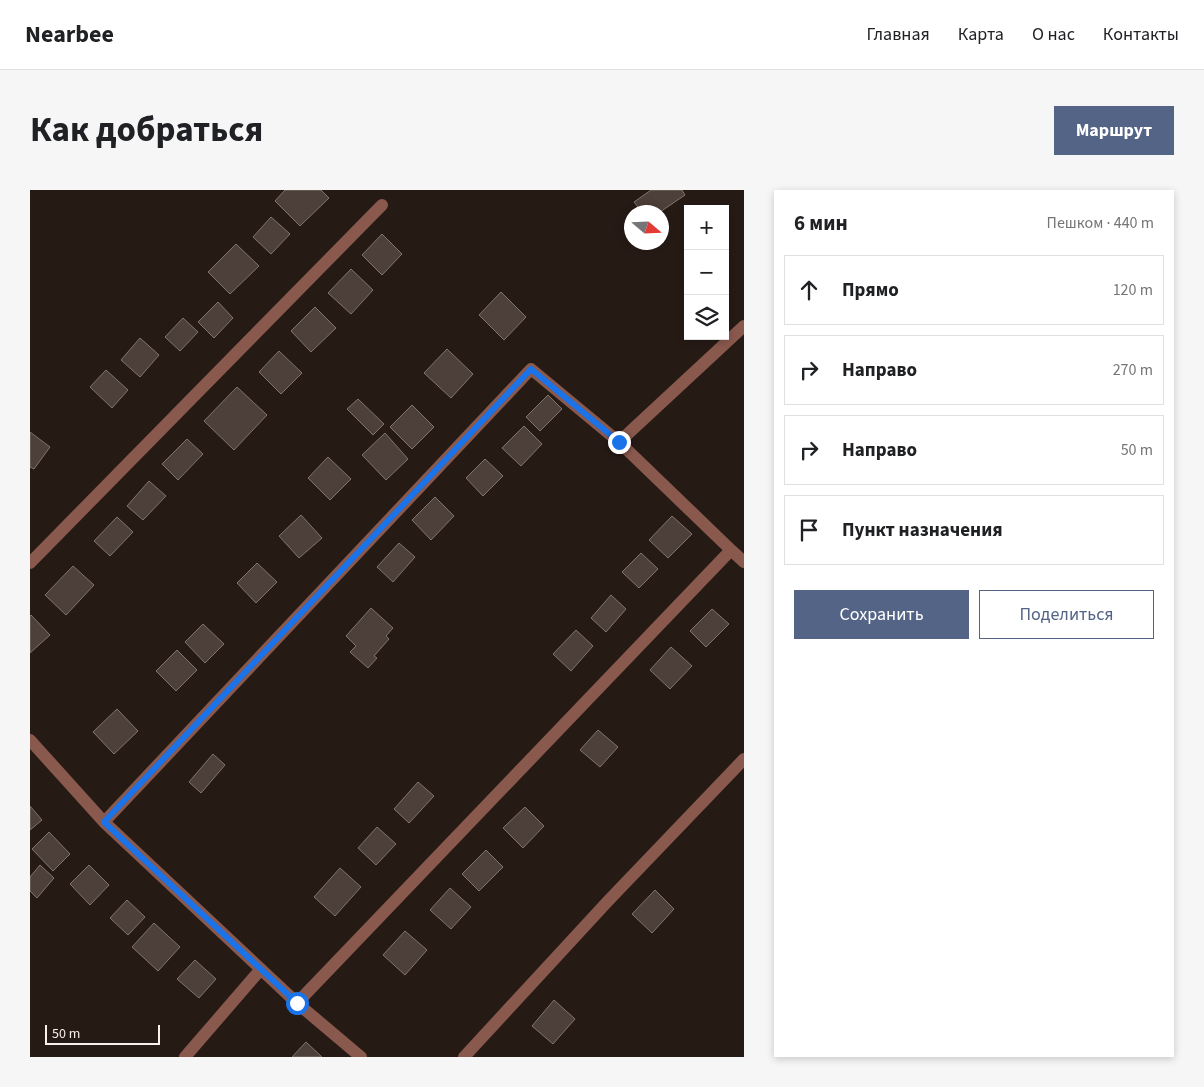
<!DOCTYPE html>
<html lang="ru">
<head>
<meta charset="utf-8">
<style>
  :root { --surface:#fff; --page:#f6f6f6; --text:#202124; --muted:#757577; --line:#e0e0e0; --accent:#546486 }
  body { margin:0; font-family:"Source Sans 3",sans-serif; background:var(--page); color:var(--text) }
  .controls { position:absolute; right:15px; top:15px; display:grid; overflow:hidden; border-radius:0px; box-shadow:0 2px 8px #0003 }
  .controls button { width:45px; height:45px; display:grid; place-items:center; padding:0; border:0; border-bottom:1px solid var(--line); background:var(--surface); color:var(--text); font:25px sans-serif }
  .compass { position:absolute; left:594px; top:15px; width:45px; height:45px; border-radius:50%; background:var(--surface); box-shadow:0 2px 8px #0003; rotate:109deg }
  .scale { position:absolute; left:15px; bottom:12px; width:115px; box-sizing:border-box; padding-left:5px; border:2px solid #f9f0ec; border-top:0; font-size:14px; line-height:18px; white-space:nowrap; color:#f9f0ec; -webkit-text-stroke:4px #261a15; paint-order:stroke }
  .stop { position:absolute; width:15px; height:15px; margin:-11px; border:4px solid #1a73e8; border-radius:50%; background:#fff }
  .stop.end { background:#1a73e8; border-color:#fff; box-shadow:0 1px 5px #0008 }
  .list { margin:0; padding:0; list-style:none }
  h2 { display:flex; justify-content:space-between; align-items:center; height:65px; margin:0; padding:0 20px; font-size:21px }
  h2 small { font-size:16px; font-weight:400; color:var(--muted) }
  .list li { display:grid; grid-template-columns:32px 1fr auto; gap:15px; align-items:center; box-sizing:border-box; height:70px; margin:0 10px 10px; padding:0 10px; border:1px solid var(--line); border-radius:0px }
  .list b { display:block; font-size:19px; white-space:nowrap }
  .list em { font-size:16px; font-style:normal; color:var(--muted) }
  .actions { display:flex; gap:10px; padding:15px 20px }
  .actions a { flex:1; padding:11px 0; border:1px solid var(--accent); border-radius:0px; text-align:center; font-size:18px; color:var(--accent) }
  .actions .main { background:var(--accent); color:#fff }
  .icon { flex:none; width:28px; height:28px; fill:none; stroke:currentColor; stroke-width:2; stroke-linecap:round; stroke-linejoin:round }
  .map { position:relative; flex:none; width:714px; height:867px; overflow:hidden; border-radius:0px }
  header { display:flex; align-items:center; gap:30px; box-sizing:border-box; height:70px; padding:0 25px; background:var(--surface); border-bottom:1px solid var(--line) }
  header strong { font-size:24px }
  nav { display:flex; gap:28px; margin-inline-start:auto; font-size:18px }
  .intro { display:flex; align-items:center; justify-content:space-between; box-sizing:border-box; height:120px; padding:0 30px }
  h1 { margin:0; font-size:35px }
  .button { padding:12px 22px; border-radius:0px; background:var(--accent); color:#fff; font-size:18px; font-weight:700 }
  main { display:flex; gap:30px; padding:0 30px }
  aside { flex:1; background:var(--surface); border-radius:0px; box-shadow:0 2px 8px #0003 }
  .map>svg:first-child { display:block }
</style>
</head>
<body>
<header>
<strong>Nearbee</strong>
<nav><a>Главная</a><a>Карта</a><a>О нас</a><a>Контакты</a></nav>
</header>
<div class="intro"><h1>Как добраться</h1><a class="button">Маршрут</a></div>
<main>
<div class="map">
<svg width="714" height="867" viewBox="0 0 714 867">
  <rect width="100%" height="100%" fill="#261a15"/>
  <path fill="#4d3f3a" stroke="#83746d" d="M255,0H291L299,8L270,36L245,11Z
    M621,0H652L655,5L630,22H612L604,12Z
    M241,27L260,44L241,64L223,47Z
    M352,44L372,64L352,85L332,65Z
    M206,54L229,76L200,104L178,82Z
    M321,79L343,100L321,124L298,103Z
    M471,102L496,127L474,150L449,125Z
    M188,112L203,128L184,148L168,132Z
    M285,117L306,138L281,162L261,141Z
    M153,128L168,142L150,161L135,147Z
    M110,148L129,165L110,187L91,170Z
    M417,159L443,184L421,208L394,183Z
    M249,161L272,183L251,204L229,182Z
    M76,180L98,200L82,218L60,197Z
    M207,197L237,225L204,260L174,231Z
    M518,205L532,219L510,241L496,227Z
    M328,209L354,234L343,245L317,219Z
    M382,215L404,237L382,259L360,237Z
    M494,236L512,254L491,276L472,258Z
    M0,242L20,257L4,279L0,277Z
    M355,243L378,269L356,290L332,265Z
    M157,249L173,264L148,290L132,274Z
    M298,267L321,289L300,310L278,288Z
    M455,269L473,286L453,306L436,288Z
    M119,291L136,306L113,330L97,316Z
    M405,307L424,326L401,350L382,330Z
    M271,325L292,348L269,368L249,346Z
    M642,326L662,344L638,368L619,350Z
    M87,327L103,342L80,366L64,351Z
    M369,353L385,367L363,392L347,377Z
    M611,363L628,379L609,398L592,382Z
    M227,373L247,392L226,413L207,393Z
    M43,376L64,395L36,425L15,405Z
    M581,405L596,419L576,442L561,428Z
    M341,418L363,438L356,446L359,449L344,466L347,468L338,478L320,462L326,456L316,446Z
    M682,419L699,434L676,457L660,441Z
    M1,425L20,445L0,463V426Z
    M173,434L194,454L175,473L155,452Z
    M546,440L563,456L541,481L523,464Z
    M641,457L662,476L640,499L620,480Z
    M147,460L167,480L146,501L126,481Z
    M87,519L108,541L84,564L63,542Z
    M568,540L588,557L570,577L550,560Z
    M183,564L195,575L171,603L159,592Z
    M388,592L404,606L379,633L364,619Z
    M0,616L12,630L0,640Z
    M495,617L514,636L493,658L473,638Z
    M347,637L366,654L346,675L328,658Z
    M19,642L40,664L23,681L2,659Z
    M456,660L473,677L449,701L432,684Z
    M10,675L24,688L7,708L0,701V687Z
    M59,675L79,695L60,715L40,694Z
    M310,678L331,697L305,726L284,707Z
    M420,698L441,717L421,739L400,720Z
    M625,700L644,719L622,743L602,724Z
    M97,710L115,727L98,745L80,728Z
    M124,733L150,757L128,781L102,757Z
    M375,741L397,760L375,785L353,765Z
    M165,770L186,789L169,808L147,789Z
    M524,810L545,829L523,854L502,836Z
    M276,852L292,867H262Z"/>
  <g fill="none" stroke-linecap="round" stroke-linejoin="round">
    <path stroke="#8a594d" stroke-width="12" d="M589,252L714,136
      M701,360L714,372
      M0,373L352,15
      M0,550L74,632L267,813L331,867
      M74,632L501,179L589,252L701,360L267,813
      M155,867L231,779
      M434,867L578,711L714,569"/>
  </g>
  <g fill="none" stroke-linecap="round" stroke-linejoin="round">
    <path stroke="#1a73e8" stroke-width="6" d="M267,813L74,632L501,179L589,252"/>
  </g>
</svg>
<div class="controls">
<button>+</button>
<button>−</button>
<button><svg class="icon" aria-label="layers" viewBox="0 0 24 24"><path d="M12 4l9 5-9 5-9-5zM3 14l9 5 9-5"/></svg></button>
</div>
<svg class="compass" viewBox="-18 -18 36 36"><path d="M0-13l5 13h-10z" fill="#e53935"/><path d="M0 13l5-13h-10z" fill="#757577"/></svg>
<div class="scale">50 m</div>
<div class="stop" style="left:267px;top:813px"></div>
<div class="stop end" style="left:589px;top:252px"></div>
</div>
<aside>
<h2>6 мин<small>Пешком · 440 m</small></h2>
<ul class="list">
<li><svg class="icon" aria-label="ahead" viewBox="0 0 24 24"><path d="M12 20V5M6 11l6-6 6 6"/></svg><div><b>Прямо</b></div><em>120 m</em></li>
<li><svg class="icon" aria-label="right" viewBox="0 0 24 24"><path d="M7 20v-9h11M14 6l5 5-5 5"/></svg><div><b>Направо</b></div><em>270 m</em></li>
<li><svg class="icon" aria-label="right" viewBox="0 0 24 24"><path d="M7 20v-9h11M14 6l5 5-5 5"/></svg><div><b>Направо</b></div><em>50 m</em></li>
<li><svg class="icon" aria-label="arrive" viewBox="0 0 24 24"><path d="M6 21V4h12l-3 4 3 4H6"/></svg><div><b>Пункт назначения</b></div></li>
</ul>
<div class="actions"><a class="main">Сохранить</a><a>Поделиться</a></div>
</aside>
</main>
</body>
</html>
